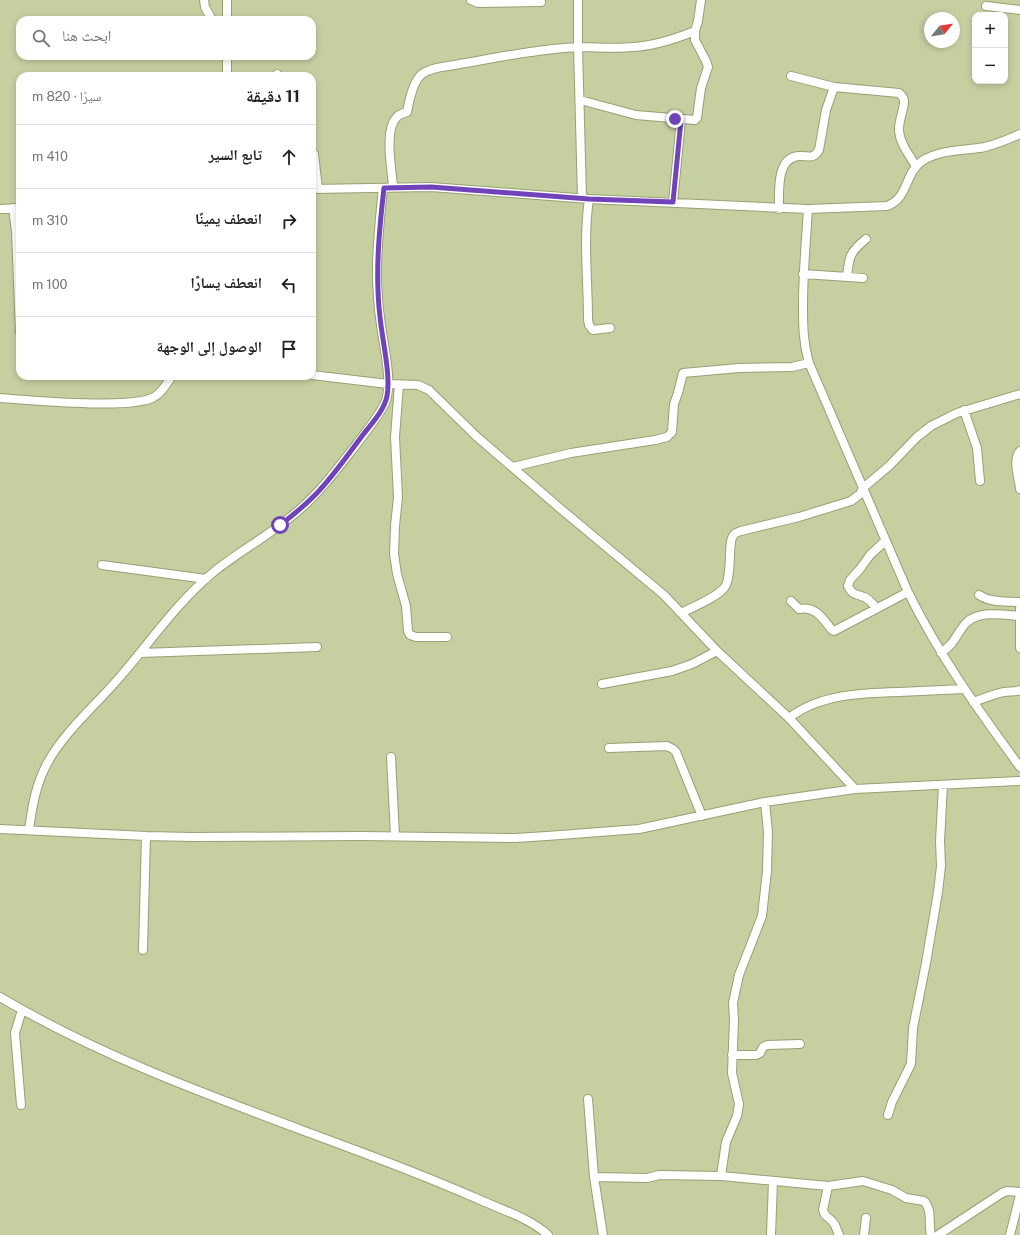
<!DOCTYPE html>
<html lang="ar">
<head>
<meta charset="utf-8">
<style>
  :root { --surface:#fff; --page:#f2f2f2; --text:#222; --muted:#767676; --line:#e0e0e0 }
  body { margin:0; font-family:"Public Sans","Noto Naskh Arabic",sans-serif; background:var(--page); color:var(--text); direction:rtl }
  .controls { position:absolute; right:12px; top:12px; display:grid; overflow:hidden; border-radius:8px; box-shadow:0 2px 6px #0003 }
  .controls button { width:36px; height:36px; display:grid; place-items:center; padding:0; border:0; border-bottom:1px solid var(--line); background:var(--surface); color:var(--text); font:20px sans-serif }
  .compass { position:absolute; left:924px; top:12px; width:36px; height:36px; border-radius:50%; background:var(--surface); box-shadow:0 2px 6px #0003; rotate:60deg }
  .stop { position:absolute; width:12px; height:12px; margin:-9px; border:3px solid #7143bb; border-radius:50%; background:#fff }
  .stop.end { background:#7143bb; border-color:#fff; box-shadow:0 1px 4px #0008 }
  .list { margin:0; padding:0; list-style:none }
  h2 { display:flex; justify-content:space-between; align-items:center; height:52px; margin:0; padding:0 16px; font-size:17px }
  h2 small { font-size:13px; font-weight:400; color:var(--muted) }
  .list li { display:grid; grid-template-columns:26px 1fr auto; gap:12px; align-items:center; box-sizing:border-box; height:64px; padding:0 16px; border-top:1px solid var(--line) }
  .list b { display:block; font-size:15px; white-space:nowrap }
  .list em { font-size:13px; font-style:normal; color:var(--muted) }
  .icon { flex:none; width:22px; height:22px; fill:none; stroke:currentColor; stroke-width:2; stroke-linecap:round; stroke-linejoin:round }
  .map { position:relative; flex:none; width:1020px; height:1235px; overflow:hidden; direction:ltr }
  .search { position:absolute; background:var(--surface); box-shadow:0 2px 6px #0003; left:16px; top:16px; width:300px; height:44px; display:flex; align-items:center; gap:10px; box-sizing:border-box; padding:0 14px; border-radius:12px; color:var(--muted); font-size:15px }
  .panel { position:absolute; background:var(--surface); box-shadow:0 2px 6px #0003; left:16px; top:72px; width:300px; height:308px; border-radius:12px; direction:rtl }
  .map>svg:first-child { display:block }
</style>
</head>
<body>
<div class="map">
<svg width="1020" height="1235" viewBox="0 0 1020 1235">
  <rect width="100%" height="100%" fill="#c5cfa0"/>
  <g fill="none" stroke-linecap="round" stroke-linejoin="round">
    <defs>
      <path id="minor" d="M204,0L205,7L212,20
        M227,0V20
        M471,0L478,3L541,2
        M578,0V47L582,197
        M986,6L1020,10
        M227,56V76
        M277,74L278,76
        M791,76L834,87L899,93C901,95 904,97 904,101C904,110 899,119 899,129C899,142 909,155 916,166
        M580,100L636,115L695,120L697,118L701,88L708,67L706,61L695,40V31L698,21L701,0
        M314,154L318,189
        M393,187C392,170 384,131 396,118C398,115 403,113 407,112C409,101 413,81 422,74C429,69 440,67 448,66C491,59 535,49 578,47C596,47 615,49 633,47C655,46 675,39 695,31
        M312,189L431,187L589,199L808,209L887,206C909,198 904,174 922,161C941,149 964,151 985,147C997,144 1009,139 1020,134
        M589,199C583,239 588,279 588,320L589,325L593,330L610,328
        M673,202L681,120
        M13,208L16,231L20,332
        M0,209L20,208
        M779,209C779,192 776,156 800,156C810,156 813,159 819,150L826,110L834,87
        M808,209C806,241 803,273 803,305C803,326 803,342 809,363L908,592C939,655 979,711 1020,767
        M803,274L863,278
        M847,277C849,256 850,252 866,239
        M312,375L388,384L418,385L429,390L476,436L562,510L664,595L717,651L789,718L855,789
        M399,385L395,437L398,497L395,526L394,554L397,574L406,606L408,631L410,635L416,637H447
        M0,398C28,400 133,410 154,397C162,393 167,383 172,376
        M964,410L977,448L980,481
        M1020,451C1012,459 1019,478 1020,489
        M513,467L571,453L655,440L667,437L672,432L674,404L678,393L683,373L739,368L792,367L809,363
        M102,565L206,579
        M979,595C991,603 1006,601 1020,602
        M791,601L799,609C816,606 822,618 832,630L834,631L908,592
        M876,608C873,604 868,598 864,597C855,593 853,596 848,586L850,580L860,569L870,555L885,541
        M1020,608V648
        M681,613C693,607 721,596 726,585C732,573 728,542 733,536C734,533 738,532 741,531L799,517L851,501L860,494L863,488L889,466L917,437L931,426L957,413L1020,394
        M140,653L317,647
        M941,653C944,650 949,647 952,643C957,636 961,628 967,622C981,610 1004,615 1020,616
        M602,684L672,671L692,664L717,651
        M973,702C983,699 993,694 1004,692C1010,691 1014,692 1020,690
        M789,718C820,694 862,693 899,692C920,691 942,690 964,689
        M609,748L667,746L673,749L676,752L702,816
        M391,757L395,836
        M0,829L146,836L193,837L361,836L515,838L547,836L639,829L765,802L855,789L1020,781
        M29,830C32,807 36,783 48,762C65,731 96,705 119,678C152,640 177,602 216,570C243,549 273,533 299,510C321,491 338,468 356,445C366,431 378,418 385,403C394,383 382,340 380,317C378,306 378,294 377,282C376,250 380,219 383,188
        M143,950L146,836
        M0,997C115,1065 242,1107 366,1154C409,1170 451,1187 492,1205C511,1213 533,1221 548,1235
        M732,1055H756L760,1053L763,1047L767,1045L800,1044
        M588,1099L594,1177
        M21,1105L15,1033L22,1010
        M888,1115L892,1102L911,1064L913,1028L926,963L938,892L941,866L940,841L943,785
        M721,1176L828,1186L863,1181L892,1190L906,1198L924,1201C933,1211 928,1223 931,1235
        M828,1186L823,1210L825,1215L831,1220L835,1225L839,1235
        M603,1235L594,1177L647,1178L659,1175L721,1176L726,1142L737,1116L739,1104L732,1073L734,1020L733,1003L739,975L762,916L767,871L768,832L765,802
        M771,1235L773,1181
        M864,1235L866,1218
        M938,1235L1002,1193L1007,1191L1020,1192
        M1010,1235L1020,1195"/>
    </defs>
    <use href="#minor" stroke="#98a074" stroke-width="10"/>
    <use href="#minor" stroke="#fff" stroke-width="8"/>
  </g>
  <g fill="none" stroke-linecap="round" stroke-linejoin="round">
    <path stroke="#7143bb" stroke-width="5" d="M280,525C292,516 304,506 315,495C332,478 347,456 362,436C371,424 384,411 387,396C391,375 382,339 380,317C375,274 379,231 384,188L431,187L589,199L673,202L681,120L675,119"/>
  </g>
</svg>
<div class="controls">
<button>+</button>
<button>−</button>
</div>
<svg class="compass" viewBox="-18 -18 36 36"><path d="M0-13l5 13h-10z" fill="#e53935"/><path d="M0 13l5-13h-10z" fill="#767676"/></svg>
<div class="stop" style="left:280px;top:525px"></div>
<div class="stop end" style="left:675px;top:119px"></div>
<div class="search"><svg class="icon" aria-label="search" viewBox="0 0 24 24"><circle cx="10" cy="10" r="6"/><path d="M15 15l6 6"/></svg>ابحث هنا</div>
<section class="panel">
<h2>11 دقيقة<small>سيرًا · 820 m</small></h2>
<ul class="list">
<li><svg class="icon" aria-label="ahead" viewBox="0 0 24 24"><path d="M12 20V5M6 11l6-6 6 6"/></svg><div><b>تابع السير</b></div><em>410 m</em></li>
<li><svg class="icon" aria-label="right" viewBox="0 0 24 24"><path d="M7 20v-9h11M14 6l5 5-5 5"/></svg><div><b>انعطف يمينًا</b></div><em>310 m</em></li>
<li><svg class="icon" aria-label="left" viewBox="0 0 24 24"><path d="M17 20v-9H6M10 6l-5 5 5 5"/></svg><div><b>انعطف يسارًا</b></div><em>100 m</em></li>
<li><svg class="icon" aria-label="arrive" viewBox="0 0 24 24"><path d="M6 21V4h12l-3 4 3 4H6"/></svg><div><b>الوصول إلى الوجهة</b></div></li>
</ul>
</section>
</div>
</body>
</html>
